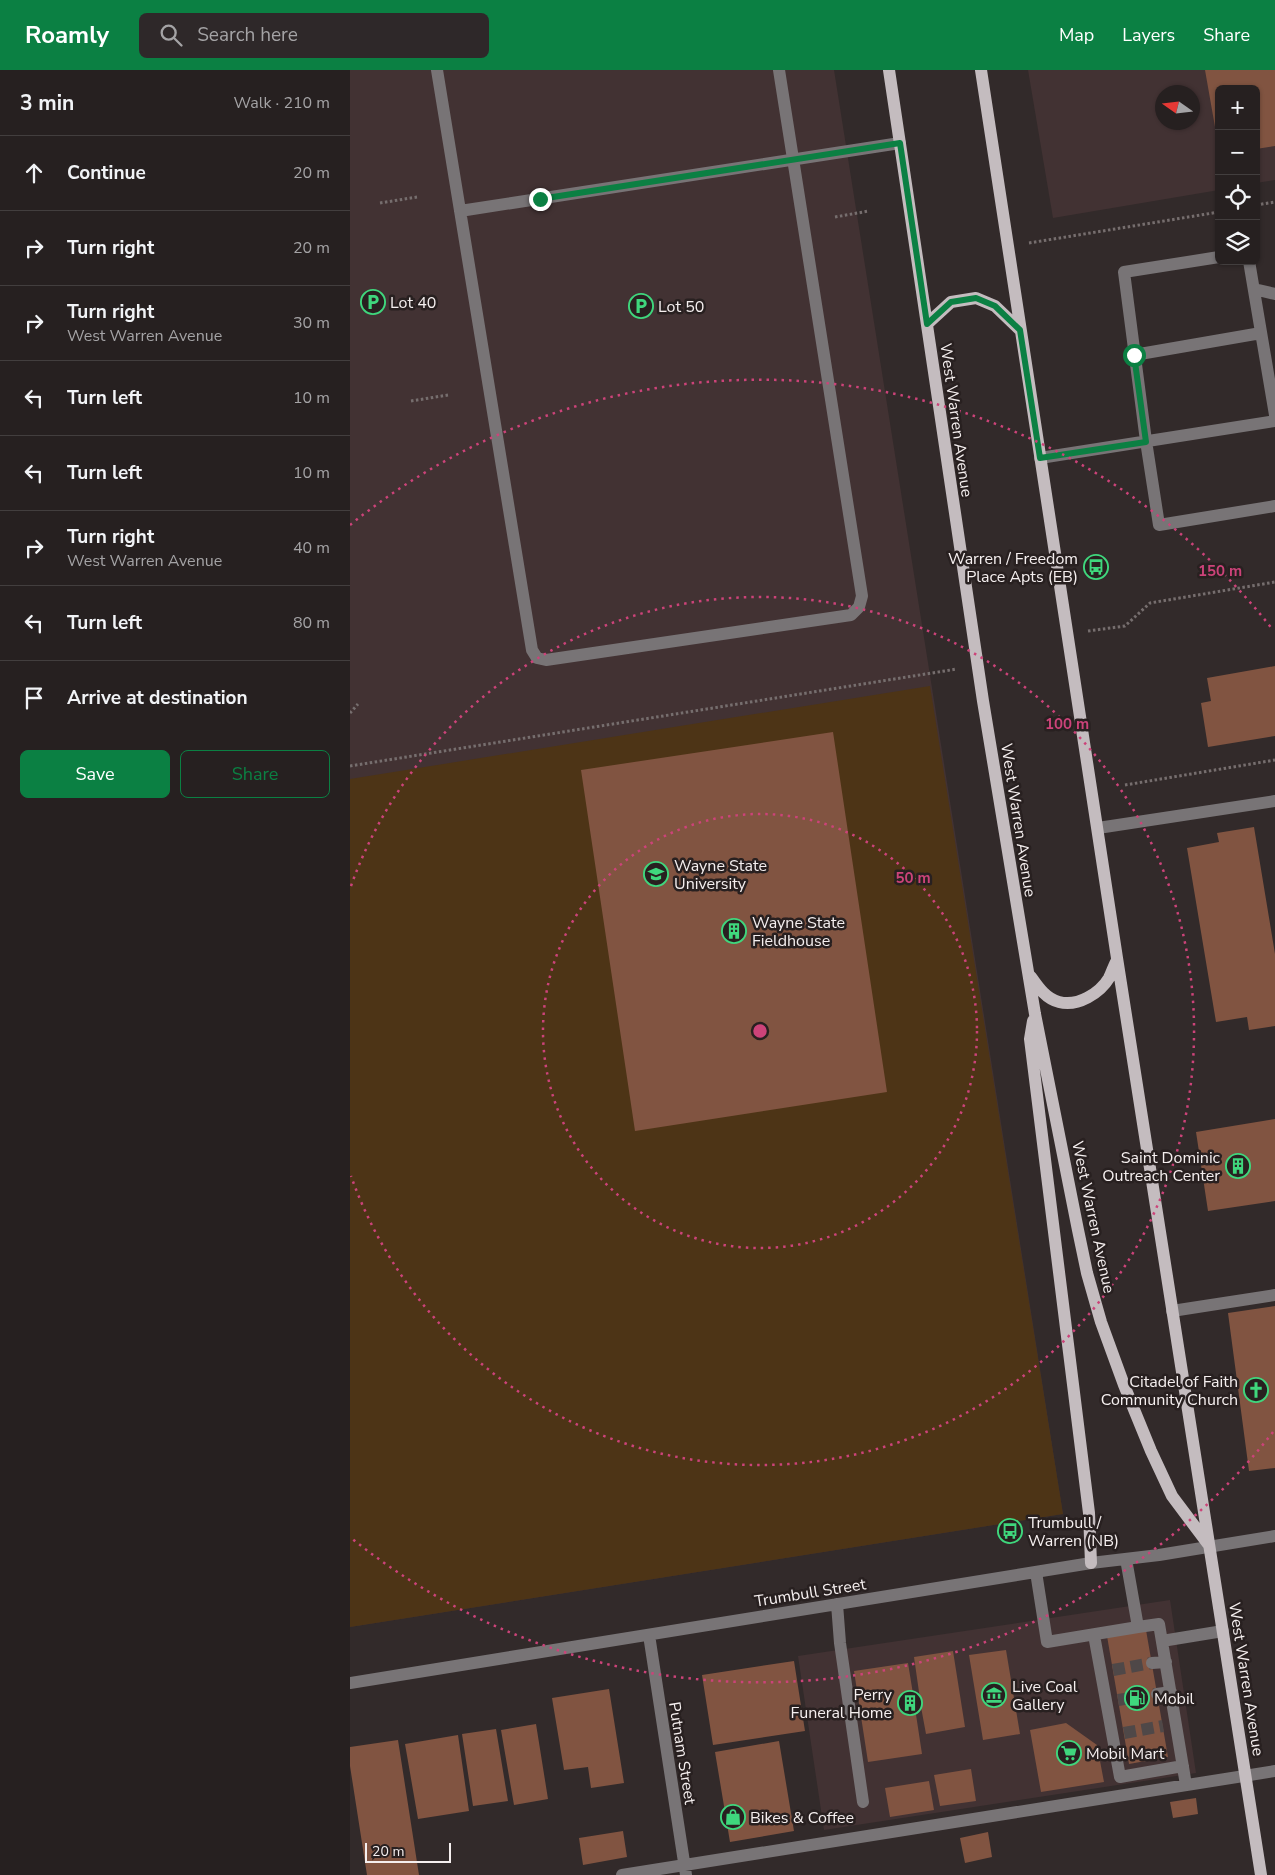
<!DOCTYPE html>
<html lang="en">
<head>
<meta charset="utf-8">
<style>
  :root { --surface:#262020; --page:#2e2829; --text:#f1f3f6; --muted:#a4a3a5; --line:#423e3e; --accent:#0b8043 }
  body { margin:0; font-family:"Nunito Sans",sans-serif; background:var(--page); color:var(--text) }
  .controls { position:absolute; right:15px; top:15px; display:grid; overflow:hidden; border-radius:8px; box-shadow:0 1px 4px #0004 }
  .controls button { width:45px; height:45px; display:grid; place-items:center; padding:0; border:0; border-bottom:1px solid var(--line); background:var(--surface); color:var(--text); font:25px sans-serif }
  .compass { position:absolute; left:805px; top:15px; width:45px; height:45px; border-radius:50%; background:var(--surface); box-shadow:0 1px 4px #0004; rotate:284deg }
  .scale { position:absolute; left:15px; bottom:12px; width:86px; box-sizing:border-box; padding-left:5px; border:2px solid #f5efef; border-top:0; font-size:14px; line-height:18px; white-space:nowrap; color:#f5efef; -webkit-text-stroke:4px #282020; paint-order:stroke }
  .stop { position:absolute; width:15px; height:15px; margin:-11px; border:4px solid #0b8043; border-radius:50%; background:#fff }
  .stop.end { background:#0b8043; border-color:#fff; box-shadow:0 1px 5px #0008 }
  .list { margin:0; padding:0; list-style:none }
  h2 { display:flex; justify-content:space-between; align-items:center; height:65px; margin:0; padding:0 20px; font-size:21px }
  h2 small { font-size:16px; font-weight:400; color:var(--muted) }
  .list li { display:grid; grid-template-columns:32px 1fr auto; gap:15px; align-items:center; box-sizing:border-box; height:75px; padding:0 20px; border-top:1px solid var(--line) }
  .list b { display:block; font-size:19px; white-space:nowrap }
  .list p { margin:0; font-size:16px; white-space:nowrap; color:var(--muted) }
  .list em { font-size:16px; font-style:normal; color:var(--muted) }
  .actions { display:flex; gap:10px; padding:15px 20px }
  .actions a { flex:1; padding:11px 0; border:1px solid var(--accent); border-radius:8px; text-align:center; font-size:18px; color:var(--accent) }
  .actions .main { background:var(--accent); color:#fff }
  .icon { flex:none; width:28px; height:28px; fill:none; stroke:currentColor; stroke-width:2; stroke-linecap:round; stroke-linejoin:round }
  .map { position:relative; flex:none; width:925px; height:1805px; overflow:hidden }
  header { display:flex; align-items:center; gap:30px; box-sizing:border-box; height:70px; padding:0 25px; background:var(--accent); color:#fff }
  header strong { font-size:24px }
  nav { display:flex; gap:28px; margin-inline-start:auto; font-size:18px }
  .search { width:350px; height:45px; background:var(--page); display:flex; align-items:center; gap:12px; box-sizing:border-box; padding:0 18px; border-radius:8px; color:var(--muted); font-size:19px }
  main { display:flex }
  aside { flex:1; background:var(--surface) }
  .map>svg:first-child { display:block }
</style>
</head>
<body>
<header>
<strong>Roamly</strong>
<div class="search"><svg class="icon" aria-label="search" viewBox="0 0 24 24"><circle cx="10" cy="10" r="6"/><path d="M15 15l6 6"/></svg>Search here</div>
<nav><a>Map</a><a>Layers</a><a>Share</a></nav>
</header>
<main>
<aside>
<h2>3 min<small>Walk · 210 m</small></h2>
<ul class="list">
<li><svg class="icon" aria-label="ahead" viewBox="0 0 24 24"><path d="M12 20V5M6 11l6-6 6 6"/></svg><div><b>Continue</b></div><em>20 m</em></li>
<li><svg class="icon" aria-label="right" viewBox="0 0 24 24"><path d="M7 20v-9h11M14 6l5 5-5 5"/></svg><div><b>Turn right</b></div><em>20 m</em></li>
<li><svg class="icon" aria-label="right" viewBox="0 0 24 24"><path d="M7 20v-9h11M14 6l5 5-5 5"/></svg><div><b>Turn right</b><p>West Warren Avenue</p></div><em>30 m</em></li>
<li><svg class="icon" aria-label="left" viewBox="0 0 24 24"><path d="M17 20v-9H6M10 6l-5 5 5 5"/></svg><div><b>Turn left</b></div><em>10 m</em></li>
<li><svg class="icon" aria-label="left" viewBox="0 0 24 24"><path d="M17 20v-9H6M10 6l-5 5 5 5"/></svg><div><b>Turn left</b></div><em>10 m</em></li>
<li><svg class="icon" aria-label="right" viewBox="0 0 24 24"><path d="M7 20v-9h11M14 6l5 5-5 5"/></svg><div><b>Turn right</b><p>West Warren Avenue</p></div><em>40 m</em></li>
<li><svg class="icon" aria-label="left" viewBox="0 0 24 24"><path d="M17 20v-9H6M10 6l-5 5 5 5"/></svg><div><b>Turn left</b></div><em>80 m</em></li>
<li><svg class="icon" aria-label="arrive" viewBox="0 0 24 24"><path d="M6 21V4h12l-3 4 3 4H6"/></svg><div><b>Arrive at destination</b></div></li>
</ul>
<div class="actions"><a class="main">Save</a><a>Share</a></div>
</aside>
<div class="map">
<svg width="925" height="1805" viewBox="0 0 925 1805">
  <rect width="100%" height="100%" fill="#322a2a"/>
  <path fill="#423233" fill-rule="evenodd" d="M0,0H484L713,1444L0,1557Z
    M678,0H925V110L906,113V19H869V120L703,148ZM812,22H842V52H812Z
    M820,1530L846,1703L474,1760L448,1586Z"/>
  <path fill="#4d3416" d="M580,616L713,1444L0,1557V709Z"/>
  <path fill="#815441" d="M855,0H925V76L906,79V19H869L868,74Z
    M925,596V666L858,677L851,633L861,631L857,608Z
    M483,662L537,1022L285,1061L231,700Z
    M904,757L925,884V956L899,960L897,947L866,952L837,778L869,772L867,763Z
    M925,1049V1131L858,1141L846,1062Z
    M925,1236V1398L899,1401L878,1243Z
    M796,1560L818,1687L779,1694L757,1566Z
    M656,1580L670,1664L633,1670L619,1585Z
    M603,1581L615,1657L576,1664L571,1637L565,1638L572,1684L518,1692L504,1601L558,1593L564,1630L570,1629L564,1587Z
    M444,1591L455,1661L363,1675L352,1605Z
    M259,1619L274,1713L241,1718L238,1697L214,1700L202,1628Z
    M716,1653L747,1675L754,1712L691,1722L680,1660Z
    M186,1654L198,1729L164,1735L151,1660Z
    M146,1659L158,1731L123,1736L112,1664Z
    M108,1665L119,1741L68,1749L55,1674Z
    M48,1670L69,1805H17L0,1696V1677Z
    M429,1671L444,1761L380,1772L365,1682Z
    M621,1699L626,1731L590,1736L584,1705Z
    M579,1711L584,1740L540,1747L535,1718Z
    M846,1728L848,1744L823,1748L820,1732Z
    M273,1761L277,1787L233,1795L229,1768Z
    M638,1762L642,1787L615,1793L610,1768Z"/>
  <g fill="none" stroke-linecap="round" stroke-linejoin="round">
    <path stroke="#4f4848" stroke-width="12" stroke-dasharray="12 6" stroke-linecap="butt" d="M763,1600L802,1593
      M768,1630L807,1624
      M774,1663L813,1656"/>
    <path stroke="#766e6e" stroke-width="3" stroke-dasharray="2.5 2.5" stroke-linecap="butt" d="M30,133L67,127
      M906,135L925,132
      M485,147L519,141
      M679,173L869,142
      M61,331L98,325
      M738,561L775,556L800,533L925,512
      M0,643L8,634
      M0,696L607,599
      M775,715L925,690"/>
    <path stroke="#787476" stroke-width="12" d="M87,0L182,580L187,588L196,590L501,545L509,537L512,526L429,0
      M110,141L550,73
      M869,187L774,202L796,371L809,455L925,436
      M899,191L925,345
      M904,219L925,224
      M784,285L911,263
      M690,388L925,351
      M748,758L925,731
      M822,1241L925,1225
      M686,1502L697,1572L788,1557L776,1489
      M487,1534L490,1573L513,1732
      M788,1557L809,1554L836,1715
      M299,1565L336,1805
      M744,1565L770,1707L833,1696
      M812,1571L873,1561
      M802,1593L816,1592
      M0,1613L741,1493L809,1485L925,1466
      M807,1624L821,1622
      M272,1805L925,1701"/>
    <path stroke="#c4bcbf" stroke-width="12" d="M539,0L633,631L685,944L728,1160L737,1203L751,1252L774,1315L801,1381L822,1426L858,1474
      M631,0L767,888L911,1805
      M577,254L601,232L626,228L645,236L670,260
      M681,907C688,917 696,929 709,932C728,937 750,923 759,908C762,902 764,895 767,890
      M683,951L680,969L739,1443L741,1493"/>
  </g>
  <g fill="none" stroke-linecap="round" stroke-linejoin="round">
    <path stroke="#0b8043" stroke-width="6" d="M190,129L550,73L577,254L601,232L626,228L645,236L670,260L690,388L796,372L784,285"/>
  </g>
  <g fill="none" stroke="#cc4379" stroke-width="2.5" stroke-dasharray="2.5 5">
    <circle cx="410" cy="961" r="217"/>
    <path d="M1 816A434 434 0 1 1 1 1106"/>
    <path d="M923 1362A651 651 0 0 1 0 1467M0 455A651 651 0 0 1 923 560"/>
  </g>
  <defs>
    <symbol id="parking-ring" viewBox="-11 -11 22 22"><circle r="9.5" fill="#282020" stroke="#3fd77d" stroke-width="1.5"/><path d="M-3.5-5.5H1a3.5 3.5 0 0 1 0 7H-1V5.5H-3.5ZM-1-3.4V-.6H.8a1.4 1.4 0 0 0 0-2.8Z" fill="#3fd77d"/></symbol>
    <symbol id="bus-ring" viewBox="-11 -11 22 22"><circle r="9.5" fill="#282020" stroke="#3fd77d" stroke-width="1.5"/><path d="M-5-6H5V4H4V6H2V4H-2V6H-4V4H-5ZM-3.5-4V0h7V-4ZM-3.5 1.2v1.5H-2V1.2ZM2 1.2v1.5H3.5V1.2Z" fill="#3fd77d"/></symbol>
    <symbol id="university-ring" viewBox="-11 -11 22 22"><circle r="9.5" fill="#282020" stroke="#3fd77d" stroke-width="1.5"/><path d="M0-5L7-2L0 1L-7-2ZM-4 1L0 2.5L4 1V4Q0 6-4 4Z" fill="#3fd77d"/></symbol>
    <symbol id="building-ring" viewBox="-11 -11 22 22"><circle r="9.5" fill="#282020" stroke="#3fd77d" stroke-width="1.5"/><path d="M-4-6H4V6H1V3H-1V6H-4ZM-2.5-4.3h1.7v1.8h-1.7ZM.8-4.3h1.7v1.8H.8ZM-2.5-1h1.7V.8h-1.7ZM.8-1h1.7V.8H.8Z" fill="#3fd77d"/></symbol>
    <symbol id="church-ring" viewBox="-11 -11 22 22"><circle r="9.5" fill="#282020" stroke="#3fd77d" stroke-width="1.5"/><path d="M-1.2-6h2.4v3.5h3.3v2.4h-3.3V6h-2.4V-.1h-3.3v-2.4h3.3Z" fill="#3fd77d"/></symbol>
    <symbol id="museum-ring" viewBox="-11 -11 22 22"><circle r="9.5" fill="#282020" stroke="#3fd77d" stroke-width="1.5"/><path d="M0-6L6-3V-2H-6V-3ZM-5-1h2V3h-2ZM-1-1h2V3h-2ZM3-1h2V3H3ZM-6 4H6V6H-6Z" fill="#3fd77d"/></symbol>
    <symbol id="fuel-ring" viewBox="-11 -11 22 22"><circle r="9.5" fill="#282020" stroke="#3fd77d" stroke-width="1.5"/><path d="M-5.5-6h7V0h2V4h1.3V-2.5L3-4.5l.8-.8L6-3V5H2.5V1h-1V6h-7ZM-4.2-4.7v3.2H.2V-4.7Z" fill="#3fd77d"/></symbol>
    <symbol id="supermarket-ring" viewBox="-11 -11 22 22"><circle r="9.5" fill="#282020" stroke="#3fd77d" stroke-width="1.5"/><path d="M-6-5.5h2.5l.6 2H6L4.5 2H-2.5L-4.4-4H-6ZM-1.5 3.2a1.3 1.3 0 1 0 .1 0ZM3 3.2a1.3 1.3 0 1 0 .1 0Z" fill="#3fd77d"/></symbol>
    <symbol id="shop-ring" viewBox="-11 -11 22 22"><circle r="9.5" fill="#282020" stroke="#3fd77d" stroke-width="1.5"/><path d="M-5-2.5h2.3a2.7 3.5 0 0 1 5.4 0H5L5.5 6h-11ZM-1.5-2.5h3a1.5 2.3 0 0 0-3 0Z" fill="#3fd77d"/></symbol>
  </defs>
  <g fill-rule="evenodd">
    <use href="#parking-ring" x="9" y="218" width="28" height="28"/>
    <use href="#parking-ring" x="277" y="222" width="28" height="28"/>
    <use href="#bus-ring" x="732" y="483" width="28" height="28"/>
    <use href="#university-ring" x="292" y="790" width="28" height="28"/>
    <use href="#building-ring" x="370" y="847" width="28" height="28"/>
    <use href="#building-ring" x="874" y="1082" width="28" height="28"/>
    <use href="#church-ring" x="892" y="1306" width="28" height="28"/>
    <use href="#bus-ring" x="646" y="1447" width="28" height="28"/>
    <use href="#museum-ring" x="630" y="1611" width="28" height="28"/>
    <use href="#fuel-ring" x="773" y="1614" width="28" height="28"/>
    <use href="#building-ring" x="546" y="1619" width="28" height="28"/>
    <use href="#supermarket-ring" x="705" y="1669" width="28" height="28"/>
    <use href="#shop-ring" x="369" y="1733" width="28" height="28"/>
  </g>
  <g text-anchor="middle" stroke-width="5" stroke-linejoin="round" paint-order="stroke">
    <g font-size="16" fill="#f5efef" stroke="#282020" text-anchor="start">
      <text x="40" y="238">Lot 40</text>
      <text x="308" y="242">Lot 50</text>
      <text x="728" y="494" text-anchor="end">Warren / Freedom<tspan x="728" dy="18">Place Apts (EB)</tspan></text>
      <text x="324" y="801">Wayne State<tspan x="324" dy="18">University</tspan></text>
      <text x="402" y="858">Wayne State<tspan x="402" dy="18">Fieldhouse</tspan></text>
      <text x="870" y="1093" text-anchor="end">Saint Dominic<tspan x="870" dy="18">Outreach Center</tspan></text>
      <text x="888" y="1317" text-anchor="end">Citadel of Faith<tspan x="888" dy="18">Community Church</tspan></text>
      <text x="678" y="1458">Trumbull /<tspan x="678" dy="18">Warren (NB)</tspan></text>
      <text x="662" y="1622">Live Coal<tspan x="662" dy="18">Gallery</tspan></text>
      <text x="542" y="1630" text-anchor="end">Perry<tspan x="542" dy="18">Funeral Home</tspan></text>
      <text x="804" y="1634">Mobil</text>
      <text x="736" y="1689">Mobil Mart</text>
      <text x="400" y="1753">Bikes &amp; Coffee</text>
    </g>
    <g font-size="16" fill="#f5efef" stroke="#282020">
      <text transform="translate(607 350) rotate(82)" y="6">West Warren Avenue</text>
      <text transform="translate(669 750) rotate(81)" y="6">West Warren Avenue</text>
      <text transform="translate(744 1147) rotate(78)" y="6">West Warren Avenue</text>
      <text transform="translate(460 1522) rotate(-9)" y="6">Trumbull Street</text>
      <text transform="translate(897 1609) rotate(81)" y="6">West Warren Avenue</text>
      <text transform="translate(333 1683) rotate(81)" y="6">Putnam Street</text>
    </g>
  </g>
  <circle cx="410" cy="961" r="8" fill="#cc4379" stroke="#282020" stroke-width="2.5"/>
  <g font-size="15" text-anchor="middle" font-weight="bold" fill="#cc4379" stroke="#282020" stroke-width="5" stroke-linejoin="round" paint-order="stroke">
    <text x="870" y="506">150 m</text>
    <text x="717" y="659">100 m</text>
    <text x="563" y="813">50 m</text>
  </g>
</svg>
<div class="controls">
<button>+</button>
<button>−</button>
<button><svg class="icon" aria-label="locate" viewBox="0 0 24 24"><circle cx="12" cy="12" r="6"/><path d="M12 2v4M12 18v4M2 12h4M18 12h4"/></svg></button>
<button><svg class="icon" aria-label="layers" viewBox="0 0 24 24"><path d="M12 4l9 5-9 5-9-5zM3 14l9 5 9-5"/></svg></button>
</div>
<svg class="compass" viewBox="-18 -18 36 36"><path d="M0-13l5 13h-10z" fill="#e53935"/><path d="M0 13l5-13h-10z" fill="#a4a3a5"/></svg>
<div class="scale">20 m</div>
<div class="stop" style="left:784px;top:285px"></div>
<div class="stop end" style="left:190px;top:129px"></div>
</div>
</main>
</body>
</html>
